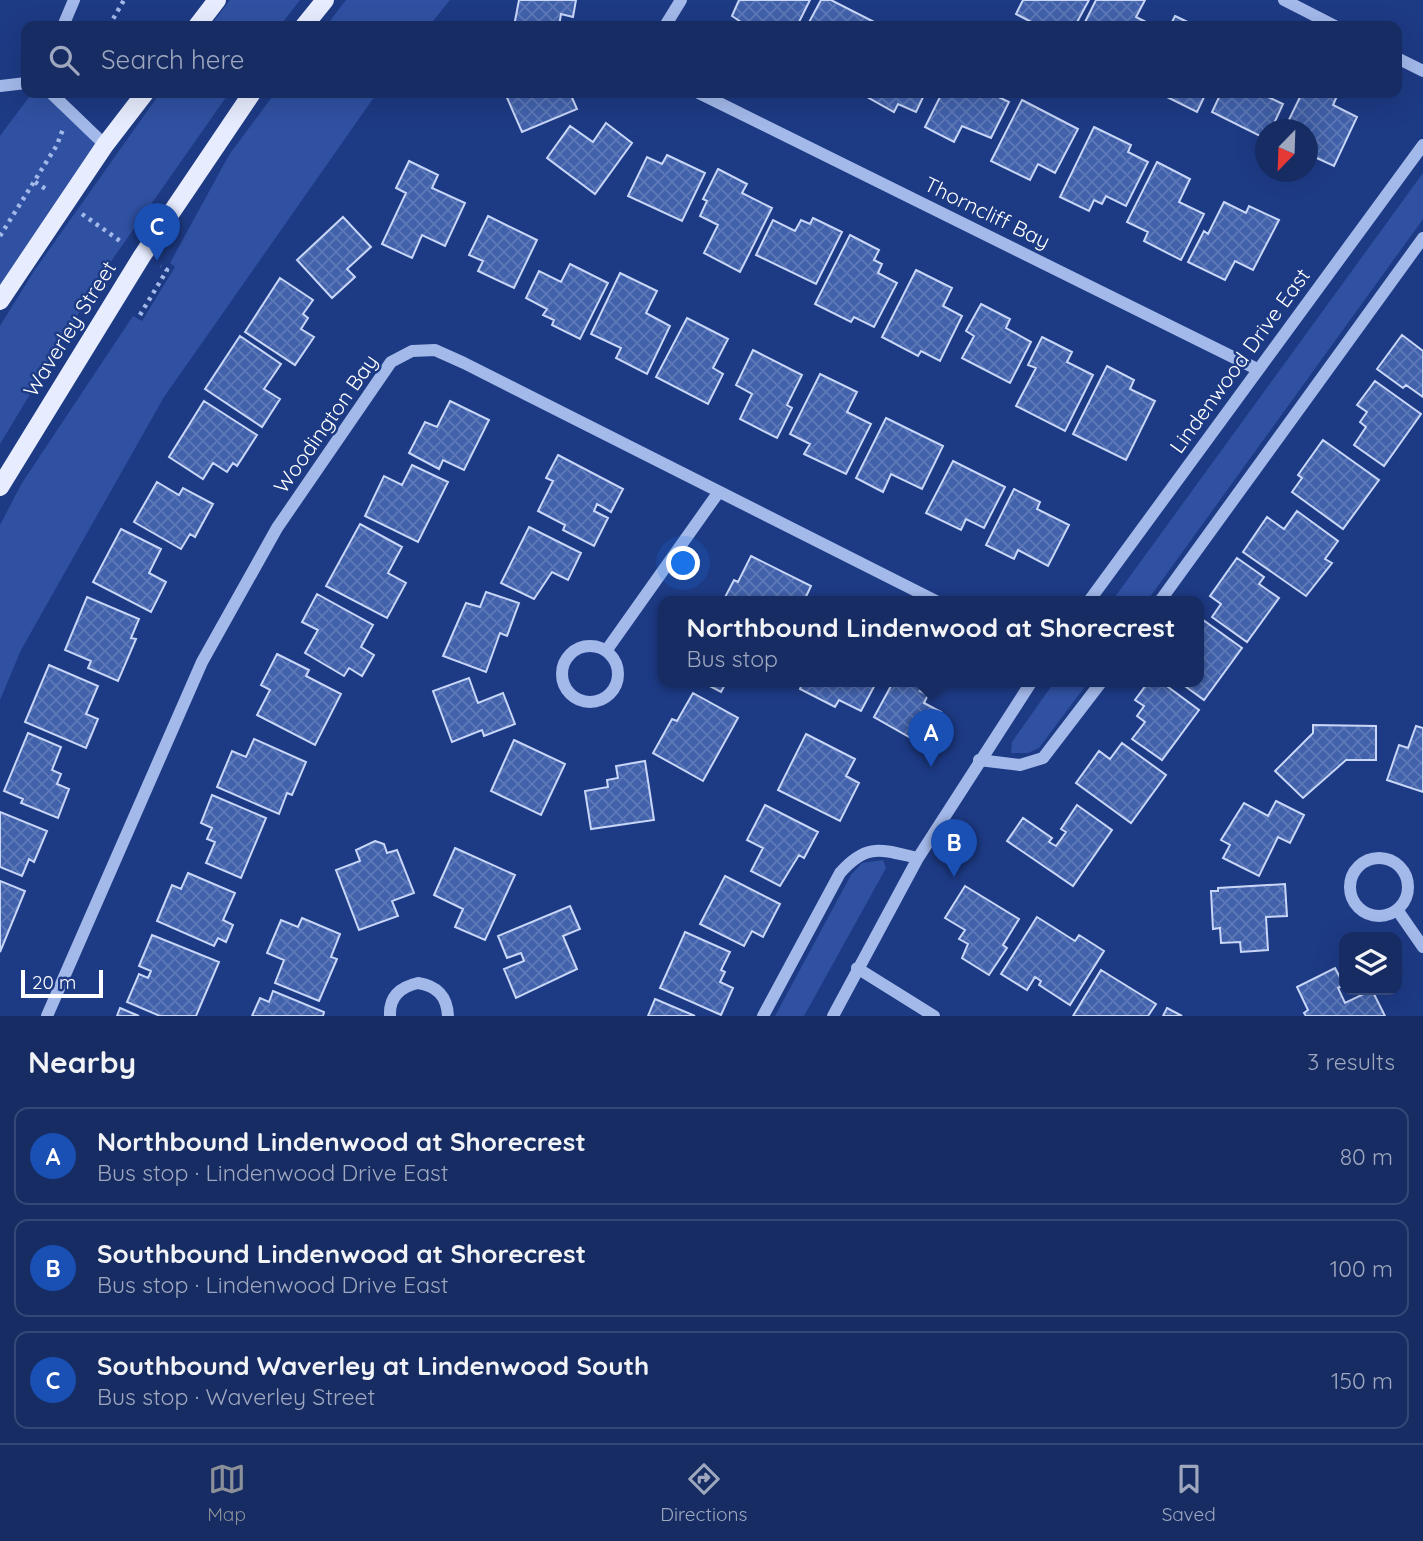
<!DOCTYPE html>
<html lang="en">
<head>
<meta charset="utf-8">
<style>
  :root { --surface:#162c63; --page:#23386c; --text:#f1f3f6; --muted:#9ea7be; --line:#354878; --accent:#8c9099 }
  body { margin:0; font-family:Quicksand,sans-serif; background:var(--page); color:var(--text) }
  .controls { position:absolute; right:21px; bottom:21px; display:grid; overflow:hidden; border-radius:14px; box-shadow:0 7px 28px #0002 }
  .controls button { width:63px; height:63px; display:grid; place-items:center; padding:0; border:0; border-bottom:2px solid var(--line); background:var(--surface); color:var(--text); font:35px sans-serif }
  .compass { position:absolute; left:1255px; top:119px; width:63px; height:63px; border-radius:50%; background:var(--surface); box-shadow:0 7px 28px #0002; rotate:203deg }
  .scale { position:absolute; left:21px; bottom:18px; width:82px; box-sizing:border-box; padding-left:7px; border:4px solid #fff; border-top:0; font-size:19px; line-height:24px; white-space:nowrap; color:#fff; -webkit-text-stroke:5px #1d3a84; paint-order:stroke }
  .you { position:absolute; left:684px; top:564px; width:24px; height:24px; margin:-18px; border:5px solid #fff; border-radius:50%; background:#1a73e8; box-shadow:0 0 0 10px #1a73e833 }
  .badge { display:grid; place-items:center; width:46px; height:46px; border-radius:50%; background:var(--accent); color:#fff; font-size:23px; font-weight:700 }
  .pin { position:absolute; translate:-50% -58px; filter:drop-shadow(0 2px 4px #0008) }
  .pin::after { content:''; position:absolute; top:37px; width:24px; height:21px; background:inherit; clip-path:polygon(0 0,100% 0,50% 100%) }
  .popup { position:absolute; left:658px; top:596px; width:546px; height:91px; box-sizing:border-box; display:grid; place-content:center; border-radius:14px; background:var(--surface); filter:drop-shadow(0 2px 5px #0005); font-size:23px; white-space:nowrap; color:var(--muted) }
  .popup b { font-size:26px; color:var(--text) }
  .popup::after { content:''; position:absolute; left:50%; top:100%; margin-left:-14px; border:14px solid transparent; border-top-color:var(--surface) }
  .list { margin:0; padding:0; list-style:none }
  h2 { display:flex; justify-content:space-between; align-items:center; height:91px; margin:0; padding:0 28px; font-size:30px }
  h2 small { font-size:23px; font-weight:400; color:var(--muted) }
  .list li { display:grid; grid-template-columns:46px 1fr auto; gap:21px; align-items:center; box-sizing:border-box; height:98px; margin:0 14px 14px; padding:0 14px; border:2px solid var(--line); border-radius:14px }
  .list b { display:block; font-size:26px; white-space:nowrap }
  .list p { margin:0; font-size:23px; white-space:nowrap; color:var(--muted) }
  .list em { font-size:23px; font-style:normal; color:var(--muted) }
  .icon { flex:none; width:38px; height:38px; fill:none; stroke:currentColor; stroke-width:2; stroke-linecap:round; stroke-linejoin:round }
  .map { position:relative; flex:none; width:1423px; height:1016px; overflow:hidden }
  .search { position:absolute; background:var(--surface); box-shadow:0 7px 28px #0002; left:21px; right:21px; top:21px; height:77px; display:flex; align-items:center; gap:18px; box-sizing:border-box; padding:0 24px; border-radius:14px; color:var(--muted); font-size:26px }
  .sheet { height:427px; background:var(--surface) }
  nav { display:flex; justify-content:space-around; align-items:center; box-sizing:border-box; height:98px; border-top:2px solid var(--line); background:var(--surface); font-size:19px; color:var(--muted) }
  nav a { display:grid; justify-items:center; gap:4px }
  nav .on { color:var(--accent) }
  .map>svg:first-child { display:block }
</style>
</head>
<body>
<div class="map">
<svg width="1423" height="1016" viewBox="0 0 1423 1016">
  <defs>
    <pattern id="building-cross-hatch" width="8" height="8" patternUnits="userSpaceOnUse" patternTransform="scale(1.75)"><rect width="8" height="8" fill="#4161ab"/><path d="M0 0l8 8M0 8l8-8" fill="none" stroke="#5e79b8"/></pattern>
  </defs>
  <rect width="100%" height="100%" fill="#1d3a84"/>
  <path fill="#3051a2" d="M230,0H300L280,26H210Z
    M346,0H450L429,26H326Z
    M32,93H51L105,145L0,301V136Z
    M160,93H229L105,270L0,444V326L34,271Z
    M275,93H377L164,397L21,650L0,700V525L22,483L133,316L142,321L175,267L170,263L229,155Z
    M1423,173V219L1147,601H1112Z
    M1055,681H1089L1039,748L1028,753H1011L1012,742Z
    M883,860L886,868L804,1016H775L851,875L862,863Z"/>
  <path fill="url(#building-cross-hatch)" stroke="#c8d6f8" stroke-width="2" d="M519,0H576L573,17L561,14L559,26H514Z
    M739,0H810L797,26H747L732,16Z
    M821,0H831L882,26H807Z
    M1023,0H1089L1075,26H1039L1016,14Z
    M1096,0H1145L1136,17L1154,26H1083Z
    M1175,16L1196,26H1170Z
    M505,93H570L577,109L522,132Z
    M860,93H925L916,112L898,104L894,112Z
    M942,93H990L1009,102L991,138L962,126L954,142L925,127Z
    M1159,93H1206L1197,112Z
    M1221,93H1268L1266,96L1283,104L1271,130H1266V139L1212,112Z
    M1302,93H1329L1337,96L1333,105L1357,117L1334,166L1308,154V130H1284Z
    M1022,100L1078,129L1055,173L1038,164L1030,180L991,161Z
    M606,123L632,143L595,194L547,158L570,126L593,142Z
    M1094,127L1131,145L1128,152L1148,162L1126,206L1106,196L1102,204L1094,200L1089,211L1060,197Z
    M667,155L705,173L682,221L628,196L647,157L662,164Z
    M409,161L438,175L432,188L465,203L445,246L422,235L412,258L382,244L406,193L396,188Z
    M1157,162L1190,179L1179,202L1204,214L1181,260L1144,241L1148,232L1127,222Z
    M718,169L747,184L742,193L772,208L740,272L704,253L718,225L700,216L707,201L703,199Z
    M1224,202L1246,213L1249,206L1279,220L1253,270L1235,261L1225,280L1188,262L1204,231L1208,234Z
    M488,216L537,240L514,288L478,271L483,261L469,255Z
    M343,217L371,247L347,269L355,277L332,298L297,260Z
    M813,218L842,232L816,284L756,255L773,220L795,231L801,220L810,224Z
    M850,235L879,250L874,260L882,264L878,273L897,283L874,327L854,317L851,322L815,304Z
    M570,264L608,283L580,339L552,325L554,320L543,315L547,309L526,298L539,271L561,282Z
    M916,270L952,288L943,306L962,316L940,361L921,351L918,356L882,337Z
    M620,273L657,291L646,313L670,326L647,374L616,358L621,348L591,334Z
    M280,278L313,300L303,314L308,318L301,329L314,337L295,365L245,332Z
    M981,304L1010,319L1006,328L1031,342L1010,383L962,358L974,336L966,331Z
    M687,318L728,339L713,368L723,374L708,404L656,377Z
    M1402,335L1423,351V397L1406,385L1403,388L1377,369Z
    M240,336L281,364L264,389L280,399L262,427L205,389Z
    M1042,337L1072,352L1067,362L1093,375L1065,431L1016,406L1036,368L1028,365Z
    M753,350L802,375L787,405L792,408L777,438L740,419L752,394L736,385Z
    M1107,366L1134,380L1130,389L1155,401L1126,460L1073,434Z
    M820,374L857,392L847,412L871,424L846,474L804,454L810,444L790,434Z
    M1375,381L1421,414L1384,466L1354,445L1366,427L1360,422L1367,412L1357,405Z
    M204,401L257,435L237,466L233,463L227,472L213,463L203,479L169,457Z
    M450,401L489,420L464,470L443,460L439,469L409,453L425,422L437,427Z
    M886,418L943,446L922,489L891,474L883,492L856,478Z
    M1323,440L1379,480L1343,529L1292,492L1302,478L1298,475Z
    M558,455L623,489L611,512L597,504L594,511L608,518L594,546L563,530L565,525L538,511L553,481L546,478Z
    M953,461L1005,487L984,528L966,519L961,530L926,513Z
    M412,465L448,482L418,542L365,516L384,476L402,485Z
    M157,482L179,495L183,488L213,504L195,537L190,534L181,549L134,522Z
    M1014,489L1040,502L1037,509L1069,525L1048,566L1018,550L1014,559L986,545Z
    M1297,511L1338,541L1325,559L1332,563L1306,596L1243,552L1267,517L1284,529Z
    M360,524L402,547L388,573L406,583L387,618L326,586Z
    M529,527L581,553L568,580L552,572L534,599L501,583Z
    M121,529L161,549L149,573L166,582L151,612L93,582Z
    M751,556L811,586L804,601H723L734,580L738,582Z
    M1237,558L1264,577L1259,584L1279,598L1247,642L1212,617L1221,604L1210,596Z
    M486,592L519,603L507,636L500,633L486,672L443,656L466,603L480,607Z
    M317,594L373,625L361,647L374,655L362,676L349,668L344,676L305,653L318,630L302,622Z
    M87,597L139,619L131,638L136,639L118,681L88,668L91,661L65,650Z
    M1199,617L1242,648L1204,700L1178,681H1199Z
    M277,654L309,670L306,676L341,694L315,745L257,715L270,690L261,685Z
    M49,665L98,686L86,714L98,719L86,748L25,722Z
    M469,678L478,703L503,693L515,724L484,736L482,730L452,742L433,691Z
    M700,681H727L721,692Z
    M803,681H877L861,711L839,700L835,707L800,689Z
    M888,681H925L920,691L928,695L924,703L941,712L923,745L874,717L891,686Z
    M1149,681H1160L1199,710L1162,760L1132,739L1145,722L1137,716L1144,706L1135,700Z
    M693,693L738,718L703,781L653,753L672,719L677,721Z
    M1313,725L1376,726V760H1346L1303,798L1275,771L1313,733Z
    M1416,726L1423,728V792L1387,780L1399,745L1408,748Z
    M28,733L61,747L52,770L61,774L57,784L69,789L58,818L21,803L23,799L4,791Z
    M806,734L855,759L846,776L859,783L840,821L778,790Z
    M254,739L306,762L292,795L287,793L279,814L217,787L232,751L246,757Z
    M514,740L565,764L541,815L491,791Z
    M1122,743L1166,775L1131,823L1076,783L1099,751L1110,759Z
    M645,761L654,820L591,829L585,791L608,787L607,780L618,778L616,766Z
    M212,795L266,818L241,878L206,863L215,842L207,839L212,828L201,823Z
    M1276,801L1304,815L1290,843L1278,837L1259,876L1223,858L1230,845L1221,840L1244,803L1268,816Z
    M765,805L818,832L804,858L799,855L780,886L751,871L763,848L747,840Z
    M1077,805L1112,830L1073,886L1007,841L1023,818L1052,838L1049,842L1056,846L1066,832L1061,829Z
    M0,812L47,831L34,862L29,859L22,876L0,867Z
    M375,841L384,844L387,853L397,850L414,893L392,901L398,916L359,930L336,870L360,861L356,850Z
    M455,848L515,875L485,940L455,927L463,909L434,895Z
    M188,873L235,893L223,920L233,925L226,942L218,938L214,946L157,921L172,885L181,889Z
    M725,876L780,904L763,937L752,931L744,946L700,924Z
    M0,881L25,891L0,952Z
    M1285,884L1287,916L1266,917L1268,950L1241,952L1240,942L1221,943L1220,928L1213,929L1211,891H1218V888Z
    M965,886L1019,919L1003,945L1007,948L989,975L962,958L968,944L959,939L965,930L945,918Z
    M570,906L580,929L563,936L577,969L516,998L504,969L524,961L521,953L507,958L498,936Z
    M1037,917L1075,941L1079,935L1104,951L1070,1005L1039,985L1041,981L1035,977L1027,990L1001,974Z
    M302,918L340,934L331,957L337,959L319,1001L275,983L284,960L267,953L281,920L298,927Z
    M685,932L730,952L721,970L725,972L720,982L733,988L721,1015L660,988Z
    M152,935L219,962L196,1016H160L127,1002L139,974L148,978L151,971L139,966Z
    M1335,968L1344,985L1338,988L1345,1003L1372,990L1385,1016H1306L1304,1013L1308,1010L1297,987Z
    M1101,970L1156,1004L1148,1016H1073Z
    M273,991L324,1012L323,1016H252L260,998L269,1002Z
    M655,999L695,1016H648Z
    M120,1008L139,1016H117Z
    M1167,1008L1182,1016H1163Z"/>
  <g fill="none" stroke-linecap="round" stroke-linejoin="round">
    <path stroke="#a3b9ea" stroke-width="4.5" stroke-dasharray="3.5 5" stroke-linecap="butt" d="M109,26L124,0
      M35,182L49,191
      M82,214L123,243
      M0,236L57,145L63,129
      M140,315L167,270L161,266"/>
    <path stroke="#a3b9ea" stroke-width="12" d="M1284,0L1335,26
      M63,26L74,0
      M665,26L681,0
      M1397,58L1423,71
      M0,86L26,83
      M51,93L105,145
      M699,93L1257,369
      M1089,601L1423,145
      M1160,601L1423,238
      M562 674a28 28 0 1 1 56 0a28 28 0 1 1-56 0Z
      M606,651L718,493
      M979,760L1020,765L1043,758L1102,681
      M1350 887a29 29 0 1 1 58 0a29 29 0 1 1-58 0Z
      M1398,911L1423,947
      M857,968L934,1016
      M47,1016L202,662L277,528L391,362L412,351L435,350L464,363L936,601
      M390,1016C389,997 400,987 418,983C437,986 447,996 448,1016
      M763,1016L840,873C867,842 882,850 918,858
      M833,1016L918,858L1032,681"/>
    <path stroke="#e7edfe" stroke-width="18" d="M197,26L217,0
      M304,26L325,0
      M0,301L105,145L145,93
      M0,487L142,256L252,93"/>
  </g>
  <g text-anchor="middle" stroke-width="5" stroke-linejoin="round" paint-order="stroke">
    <g font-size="21" fill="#fff" stroke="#1d3a84">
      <text transform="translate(987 213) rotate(26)" y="7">Thorncliff Bay</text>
      <text transform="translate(70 329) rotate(-58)" y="7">Waverley Street</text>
      <text transform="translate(1240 361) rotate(-54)" y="7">Lindenwood Drive East</text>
      <text transform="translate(326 424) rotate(-55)" y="7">Woodington Bay</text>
    </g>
  </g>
</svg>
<div class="controls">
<button><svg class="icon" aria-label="layers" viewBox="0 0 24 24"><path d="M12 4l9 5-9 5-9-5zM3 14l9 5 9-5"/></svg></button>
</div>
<svg class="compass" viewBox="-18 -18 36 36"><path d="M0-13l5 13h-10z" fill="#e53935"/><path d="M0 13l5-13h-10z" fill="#9ea7be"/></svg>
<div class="scale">20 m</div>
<div class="you"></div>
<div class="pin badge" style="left:931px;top:767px;background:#1a4fb4">A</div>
<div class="popup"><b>Northbound Lindenwood at Shorecrest</b>Bus stop</div>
<div class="pin badge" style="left:954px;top:877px;background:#1a4fb4">B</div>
<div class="pin badge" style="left:157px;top:261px;background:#1a4fb4">C</div>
<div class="search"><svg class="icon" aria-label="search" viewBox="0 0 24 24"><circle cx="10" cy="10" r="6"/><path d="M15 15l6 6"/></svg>Search here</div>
</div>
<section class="sheet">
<h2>Nearby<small>3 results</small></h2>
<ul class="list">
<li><span class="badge" style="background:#1a4fb4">A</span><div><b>Northbound Lindenwood at Shorecrest</b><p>Bus stop · Lindenwood Drive East</p></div><em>80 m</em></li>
<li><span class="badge" style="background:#1a4fb4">B</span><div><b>Southbound Lindenwood at Shorecrest</b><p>Bus stop · Lindenwood Drive East</p></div><em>100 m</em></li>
<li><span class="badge" style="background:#1a4fb4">C</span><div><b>Southbound Waverley at Lindenwood South</b><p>Bus stop · Waverley Street</p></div><em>150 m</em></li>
</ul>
</section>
<nav>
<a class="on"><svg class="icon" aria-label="map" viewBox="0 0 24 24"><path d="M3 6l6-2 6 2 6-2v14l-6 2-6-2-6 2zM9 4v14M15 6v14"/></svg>Map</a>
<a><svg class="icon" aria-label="directions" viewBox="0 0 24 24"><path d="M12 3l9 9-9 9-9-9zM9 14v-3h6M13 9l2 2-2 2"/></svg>Directions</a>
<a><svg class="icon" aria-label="saved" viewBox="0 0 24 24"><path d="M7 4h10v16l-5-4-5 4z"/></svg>Saved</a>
</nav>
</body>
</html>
